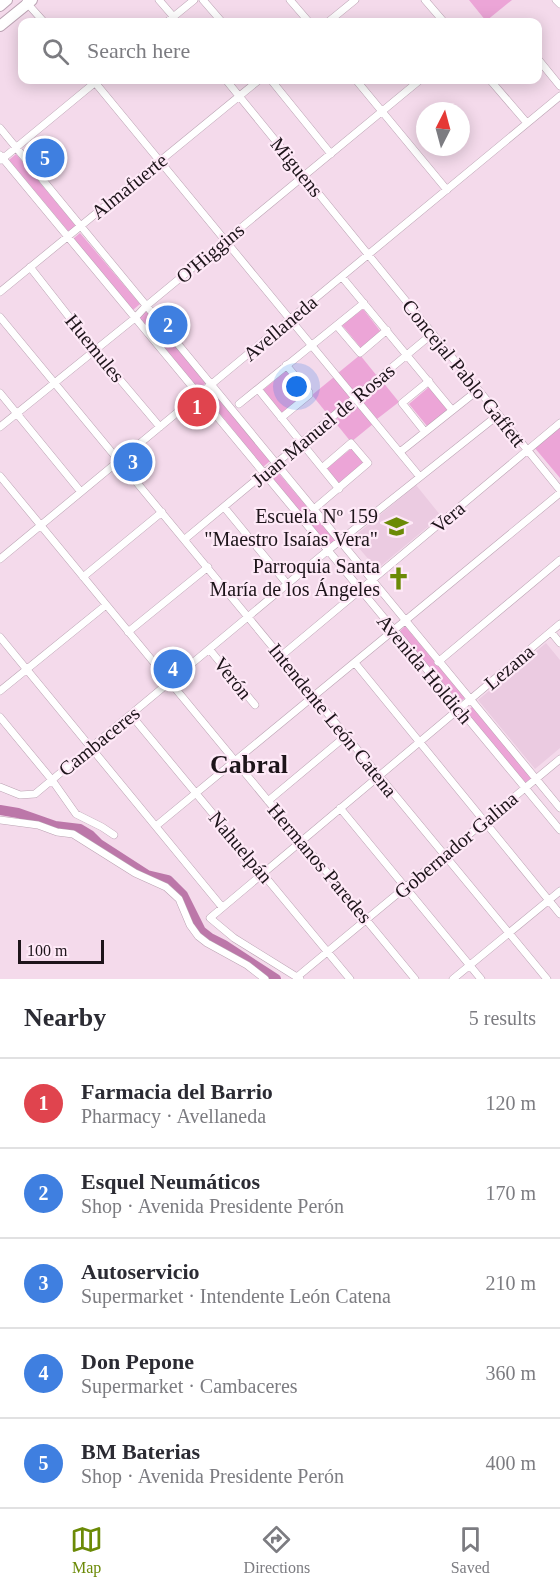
<!DOCTYPE html>
<html lang="en">
<head>
<meta charset="utf-8">
<style>
  :root { --surface:#fff; --page:#f2f2f3; --text:#2b2b33; --muted:#7c7c81; --line:#e1e1e2; --accent:#6b8a06 }
  body { margin:0; font-family:"Times New Roman",serif; background:var(--page); color:var(--text) }
  .compass { position:absolute; left:416px; top:102px; width:54px; height:54px; border-radius:50%; background:var(--surface); box-shadow:0 3px 15px #0003; rotate:6deg }
  .scale { position:absolute; left:18px; bottom:15px; width:86px; box-sizing:border-box; padding-left:6px; border:3px solid #1d141a; border-top:0; font-size:16px; line-height:21px; white-space:nowrap; color:#1d141a; -webkit-text-stroke:4px #fee9f7; paint-order:stroke }
  .you { position:absolute; left:297px; top:387px; width:21px; height:21px; margin:-15px; border:4px solid #fff; border-radius:50%; background:#1a73e8; box-shadow:0 0 0 9px #1a73e833 }
  .badge { display:grid; place-items:center; width:39px; height:39px; border-radius:50%; background:var(--accent); color:#fff; font-size:20px; font-weight:700 }
  .pin { position:absolute; translate:-50% -50%; border:3px solid #fff; box-shadow:0 2px 6px #0006 }
  .list { margin:0; padding:0; list-style:none }
  h2 { display:flex; justify-content:space-between; align-items:center; height:78px; margin:0; padding:0 24px; font-size:26px }
  h2 small { font-size:20px; font-weight:400; color:var(--muted) }
  .list li { display:grid; grid-template-columns:39px 1fr auto; gap:18px; align-items:center; box-sizing:border-box; height:90px; padding:0 24px; border-top:2px solid var(--line) }
  .list b { display:block; font-size:22px; white-space:nowrap }
  .list p { margin:0; font-size:20px; white-space:nowrap; color:var(--muted) }
  .list em { font-size:20px; font-style:normal; color:var(--muted) }
  .icon { flex:none; width:33px; height:33px; fill:none; stroke:currentColor; stroke-width:2; stroke-linecap:round; stroke-linejoin:round }
  .map { position:relative; flex:none; width:560px; height:979px; overflow:hidden }
  .search { position:absolute; background:var(--surface); box-shadow:0 3px 15px #0003; left:18px; right:18px; top:18px; height:66px; display:flex; align-items:center; gap:15px; box-sizing:border-box; padding:0 21px; border-radius:12px; color:var(--muted); font-size:22px }
  .sheet { height:528px; background:var(--surface) }
  nav { display:flex; justify-content:space-around; align-items:center; box-sizing:border-box; height:84px; border-top:2px solid var(--line); background:var(--surface); font-size:16px; color:var(--muted) }
  nav a { display:grid; justify-items:center; gap:3px }
  nav .on { color:var(--accent) }
  .map>svg:first-child { display:block }
</style>
</head>
<body>
<div class="map">
<svg width="560" height="979" viewBox="0 0 560 979">
  <rect width="100%" height="100%" fill="#f4daeb"/>
  <path fill="#ebcbe1" d="M416,485L441,516L377,569L351,539Z
    M546,643L560,660V748L535,769L478,700Z"/>
  <path fill="#eca5d7" d="M469,0H512L486,21Z
    M16,154L76,226L69,232L9,160Z
    M80,233L140,304L133,310L73,239Z
    M363,309L381,332L361,348L342,325Z
    M146,311L206,383L198,389L138,317Z
    M360,355L377,376L355,393L338,373Z
    M287,370L307,394L283,414L263,390Z
    M334,377L351,398L329,416L312,395Z
    M382,381L399,402L377,419L360,399Z
    M429,387L448,410L427,426L409,404Z
    M215,395L270,461L263,467L209,400Z
    M356,403L373,424L351,442L334,421Z
    M560,426V478L534,447Z
    M352,448L365,464L339,485L326,469Z
    M276,470L336,541L328,548L268,476Z
    M405,626L465,698L457,704L398,633Z
    M472,707L532,778L525,785L465,713Z"/>
  <g fill="none" stroke-linecap="round" stroke-linejoin="round">
    <path stroke="#bc77a9" stroke-width="10" d="M0,810L18,813L55,826L80,829L90,835L99,844L147,875L168,880L183,895L201,931L210,938L224,945L276,979"/>
    <defs>
      <path id="minor" d="M159,0L178,22
        M203,0L222,22
        M290,0L309,22
        M425,0L444,22
        M556,0L560,4
        M26,2L44,22
        M167,22L194,0
        M328,22L355,0
        M538,59L560,86
        M93,80L420,477
        M226,80L560,490
        M271,80L331,154
        M356,80L447,190
        M490,80L527,123
        M0,128L560,808
        M0,155L560,830
        M1,160L98,80
        M30,267L95,350L160,427
        M342,277L452,410
        M0,292L259,80
        M0,317L547,979
        M337,326L360,353L387,330
        M258,389L339,489
        M0,393L81,492
        M239,404L364,303
        M281,418L309,395V392L286,365
        M0,427L135,318L145,307L420,80
        M425,432L402,403L429,381
        M400,452L478,390
        M0,476L415,979
        M224,507L288,585
        M314,509L368,463L351,443L322,468
        M185,539L432,334
        M0,559L560,96
        M83,577L162,512
        M128,632L208,567
        M551,632L560,643
        M0,637L222,907
        M210,650L255,705
        M281,656L560,423
        M438,662L560,560
        M355,663L560,914
        M0,691L106,605
        M131,715L350,979
        M0,717L52,780L76,814L102,827L114,835
        M0,787L20,795L35,794L327,551L498,415
        M268,801L347,735
        M340,808L481,979
        M0,820L38,825L57,832L73,834L135,873L166,887L179,899L190,925L198,936L207,943L247,965L265,979
        M156,826L560,493
        M297,977L560,759
        M300,979L234,938L210,918L560,624
        M453,979L560,891"/>
      <path id="highway" d="M0,6L7,0
        M0,26L32,0"/>
    </defs>
    <use href="#minor" stroke="#baa2b2" stroke-width="8"/>
    <use href="#highway" stroke="#baa2b2" stroke-width="12"/>
    <use href="#minor" stroke="#fff" stroke-width="7"/>
    <use href="#highway" stroke="#fff" stroke-width="10"/>
  </g>
  <defs>
    <symbol id="school-bare" viewBox="-9 -9 18 18"><path d="M0-5L7-2L0 1L-7-2ZM-4 1L0 2.5L4 1V4Q0 6-4 4Z" fill="#6b8a06" stroke="#fee9f7" stroke-width="2.5" paint-order="stroke"/></symbol>
    <symbol id="church-bare" viewBox="-9 -9 18 18"><path d="M-1.2-6h2.4v3.5h3.3v2.4h-3.3V6h-2.4V-.1h-3.3v-2.4h3.3Z" fill="#6b8a06" stroke="#fee9f7" stroke-width="2.5" paint-order="stroke"/></symbol>
  </defs>
  <g fill-rule="evenodd">
    <use href="#school-bare" x="380" y="510" width="33" height="33"/>
    <use href="#church-bare" x="382" y="562" width="33" height="33"/>
  </g>
  <g text-anchor="middle" stroke-width="4.5" stroke-linejoin="round" paint-order="stroke">
    <g font-size="20" fill="#1d141a" stroke="#fee9f7">
      <text transform="translate(297 167) rotate(51)" y="7">Miguens</text>
      <text transform="translate(129 186) rotate(-39)" y="7">Almafuerte</text>
      <text transform="translate(210 253) rotate(-40)" y="7">O'Higgins</text>
      <text transform="translate(280 328) rotate(-40)" y="7">Avellaneda</text>
      <text transform="translate(95 348) rotate(51)" y="7">Huemules</text>
      <text transform="translate(464 373) rotate(51)" y="7">Concejal Pablo Gaffett</text>
      <text transform="translate(323 425) rotate(-40)" y="7">Juan Manuel de Rosas</text>
      <text transform="translate(448 517) rotate(-40)" y="7">Vera</text>
      <text transform="translate(509 667) rotate(-40)" y="7">Lezana</text>
      <text transform="translate(425 669) rotate(50)" y="7">Avenida Holdich</text>
      <text transform="translate(233 678) rotate(51)" y="7">Verón</text>
      <text transform="translate(333 720) rotate(51)" y="7">Intendente León Catena</text>
      <text transform="translate(99 741) rotate(-39)" y="7">Cambaceres</text>
      <text transform="translate(456 845) rotate(-40)" y="7">Gobernador Galina</text>
      <text transform="translate(241 847) rotate(50)" y="7">Nahuelpán</text>
      <text transform="translate(320 863) rotate(50)" y="7">Hermanos Paredes</text>
    </g>
    <g font-size="20" fill="#1d141a" stroke="#fee9f7" text-anchor="end">
      <text x="378" y="523">Escuela Nº 159<tspan x="378" dy="23">"Maestro Isaías Vera"</tspan></text>
      <text x="380" y="573">Parroquia Santa<tspan x="380" dy="23">María de los Ángeles</tspan></text>
    </g>
    <g font-size="26" font-weight="bold" fill="#1d141a" stroke="#fee9f7">
      <text x="249" y="773">Cabral</text>
    </g>
  </g>
</svg>
<svg class="compass" viewBox="-18 -18 36 36"><path d="M0-13l5 13h-10z" fill="#e53935"/><path d="M0 13l5-13h-10z" fill="#7c7c81"/></svg>
<div class="scale">100 m</div>
<div class="you"></div>
<div class="pin badge" style="left:197px;top:407px;background:#e0444e">1</div>
<div class="pin badge" style="left:168px;top:325px;background:#3f7fe0">2</div>
<div class="pin badge" style="left:133px;top:462px;background:#3f7fe0">3</div>
<div class="pin badge" style="left:173px;top:669px;background:#3f7fe0">4</div>
<div class="pin badge" style="left:45px;top:158px;background:#3f7fe0">5</div>
<div class="search"><svg class="icon" aria-label="search" viewBox="0 0 24 24"><circle cx="10" cy="10" r="6"/><path d="M15 15l6 6"/></svg>Search here</div>
</div>
<section class="sheet">
<h2>Nearby<small>5 results</small></h2>
<ul class="list">
<li><span class="badge" style="background:#e0444e">1</span><div><b>Farmacia del Barrio</b><p>Pharmacy · Avellaneda</p></div><em>120 m</em></li>
<li><span class="badge" style="background:#3f7fe0">2</span><div><b>Esquel Neumáticos</b><p>Shop · Avenida Presidente Perón</p></div><em>170 m</em></li>
<li><span class="badge" style="background:#3f7fe0">3</span><div><b>Autoservicio</b><p>Supermarket · Intendente León Catena</p></div><em>210 m</em></li>
<li><span class="badge" style="background:#3f7fe0">4</span><div><b>Don Pepone</b><p>Supermarket · Cambaceres</p></div><em>360 m</em></li>
<li><span class="badge" style="background:#3f7fe0">5</span><div><b>BM Baterias</b><p>Shop · Avenida Presidente Perón</p></div><em>400 m</em></li>
</ul>
</section>
<nav>
<a class="on"><svg class="icon" aria-label="map" viewBox="0 0 24 24"><path d="M3 6l6-2 6 2 6-2v14l-6 2-6-2-6 2zM9 4v14M15 6v14"/></svg>Map</a>
<a><svg class="icon" aria-label="directions" viewBox="0 0 24 24"><path d="M12 3l9 9-9 9-9-9zM9 14v-3h6M13 9l2 2-2 2"/></svg>Directions</a>
<a><svg class="icon" aria-label="saved" viewBox="0 0 24 24"><path d="M7 4h10v16l-5-4-5 4z"/></svg>Saved</a>
</nav>
</body>
</html>
